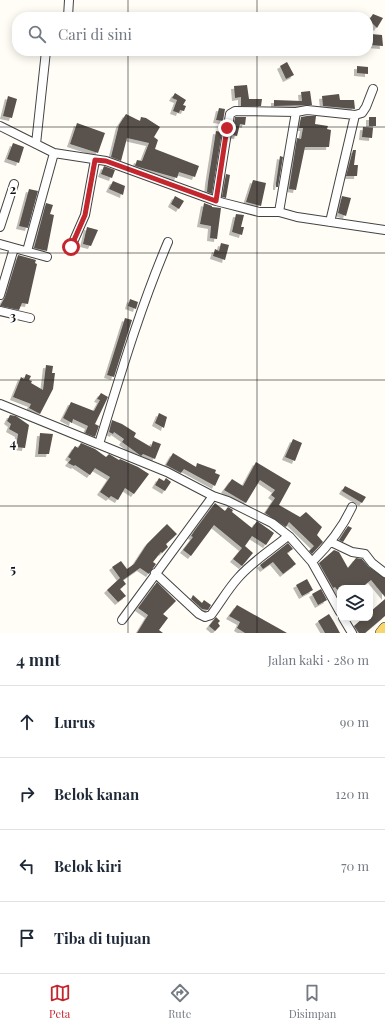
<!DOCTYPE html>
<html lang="id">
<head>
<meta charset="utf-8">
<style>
  :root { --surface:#fff; --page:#f2f2f3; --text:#1f2937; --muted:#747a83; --line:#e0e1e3; --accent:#c4262e }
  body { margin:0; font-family:"Playfair Display",serif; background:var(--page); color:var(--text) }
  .controls { position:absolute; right:12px; bottom:12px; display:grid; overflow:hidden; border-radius:8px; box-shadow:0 2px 10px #0003 }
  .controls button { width:36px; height:36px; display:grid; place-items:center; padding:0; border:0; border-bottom:1px solid var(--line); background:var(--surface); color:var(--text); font:20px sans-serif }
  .stop { position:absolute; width:12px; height:12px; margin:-9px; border:3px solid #c4262e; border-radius:50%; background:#fff }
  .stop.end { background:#c4262e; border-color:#fff; box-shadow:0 1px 4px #0008 }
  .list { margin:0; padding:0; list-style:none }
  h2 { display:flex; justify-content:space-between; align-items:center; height:52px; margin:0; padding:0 16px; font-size:17px }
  h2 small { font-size:13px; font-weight:400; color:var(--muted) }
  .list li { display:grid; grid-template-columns:26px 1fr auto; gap:12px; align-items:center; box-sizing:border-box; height:72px; padding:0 16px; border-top:1px solid var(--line) }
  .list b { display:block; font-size:15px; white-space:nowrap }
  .list em { font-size:13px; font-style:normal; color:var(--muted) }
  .icon { flex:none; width:22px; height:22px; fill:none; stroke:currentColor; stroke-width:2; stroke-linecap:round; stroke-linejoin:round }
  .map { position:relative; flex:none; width:385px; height:633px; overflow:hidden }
  .search { position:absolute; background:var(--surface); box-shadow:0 2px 10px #0003; left:12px; right:12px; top:12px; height:44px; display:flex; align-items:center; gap:10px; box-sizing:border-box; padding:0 14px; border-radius:16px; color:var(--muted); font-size:15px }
  .sheet { height:340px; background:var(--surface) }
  nav { display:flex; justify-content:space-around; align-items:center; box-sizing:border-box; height:56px; border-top:1px solid var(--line); background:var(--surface); font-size:11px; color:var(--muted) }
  nav a { display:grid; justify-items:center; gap:2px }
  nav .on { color:var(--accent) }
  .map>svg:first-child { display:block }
</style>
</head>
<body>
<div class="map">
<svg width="385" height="633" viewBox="0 0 385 633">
  <defs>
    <filter id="shadow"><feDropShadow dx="-3" dy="3" stdDeviation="0" flood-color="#0004"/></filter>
  </defs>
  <rect width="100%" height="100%" fill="#fffdf5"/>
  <path fill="#5a524d" filter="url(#shadow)" d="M373,14L383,18L377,28L369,20Z
    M371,34L382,35L383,46L370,45Z
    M287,62L294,75L286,79L280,66Z
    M357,66L368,67V74L357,73Z
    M247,85L249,99H262L261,106H241V97L235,98L234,86Z
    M310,91L312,105L274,106V100L302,101L301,92Z
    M175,93L186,100L183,105L186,106L184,111L180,110L179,113L173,111L177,100L172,98Z
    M339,94L340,100H354L355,109L323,106L322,96Z
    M8,96L17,99L12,118L3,116Z
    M219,108L225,109L223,121L216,120Z
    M126,114L140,121L141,117L146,118L160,127L154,137L158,140L155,149L199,166L195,177L179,172L177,178L135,166L137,160L142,161L149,143L127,138L121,161L111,157L119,125Z
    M307,116H316L315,124L328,126L327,129L331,130L329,147H305L296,190L289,189L297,138L301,139L303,128H299L301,117Z
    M235,117H246L245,125L240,124L237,136L232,135Z
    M369,117H376V126H369Z
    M77,123L105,133L98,153L70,144Z
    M363,127L373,128L372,138L362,137Z
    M216,131L222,132L212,194L207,192L208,182Z
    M13,143L24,147L19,163L7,159Z
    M353,150H356L354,165H358L357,176H346Z
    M280,156L283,157L278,187H276V183Z
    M104,166L115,170L112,178L101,174Z
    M226,174L230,175L226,198L222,197Z
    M253,180L266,183L261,206L246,202Z
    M113,181L125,186L123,195L109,189Z
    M29,189L38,191L28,228L19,226Z
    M175,196L184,201L179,209L171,204Z
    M342,196L351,198L346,216L338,213Z
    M46,203L53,205L50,214L54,215L47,251L34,248Z
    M204,203L212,206V207L221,208L217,239L210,238L211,226L200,224Z
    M236,214L244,215L241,227H244L242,235L232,232Z
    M87,227L98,230L91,246L83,244Z
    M221,243L229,245L225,260L213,256L215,249L219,251Z
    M18,255L36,260L35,263L37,264L28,304L22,303L19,310L0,306L5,297Z
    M130,299L138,302L136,309L128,306Z
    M125,318L132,320L114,377L107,375Z
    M46,365L53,366L52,373H55L53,389L40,414L29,408L31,404L13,397L21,377L24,379L26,374L31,376L29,380L32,381L31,383L43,390Z
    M101,393L108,397L95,424L99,426L95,437L85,433L88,426L73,419L72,423L63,418L71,402L94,411L100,400L97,399Z
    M159,413L167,417L164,428L155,423Z
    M10,415L16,416L29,425L25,448L16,447L18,434L9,429L11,424L7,421Z
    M112,420L122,424L136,433L134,437L151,447L153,441L161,444L155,459L143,454L141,456L122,442L124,439L114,432L113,434L109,432Z
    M40,433L53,434L49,454H38Z
    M293,439L302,443L295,461L285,457Z
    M81,443L95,449L106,457L109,454L119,460L120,459L138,467L149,474L134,494L125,488L118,500L111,496L109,498L100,492L110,477L95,468L90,475L75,465L74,466L68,463L71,459L68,457L75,446L78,448Z
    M173,453L196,467L197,463L216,470L215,473L220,475L215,486L184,469L181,473L166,465Z
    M256,462L291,483L279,505L300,517L306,512L322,527L317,535L323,542L312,554L309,551L314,546L289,522L286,527L265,513L275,498L271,495L275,490L260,480L246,503L224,490L232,479L243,486Z
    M159,478L164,481L166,478L171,482L165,491L155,485Z
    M345,486L366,497L362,503L342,491Z
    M215,503L225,511L228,507L233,510L232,512L252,528L257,521L274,533L266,545L252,536L245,546L253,553L242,566L233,559L242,548L214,525L191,556L183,550L193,537L191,536L195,530Z
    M167,524L177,534L166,544L168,547L162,553L161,552L153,562L156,564L149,574L140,568L123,580L126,584L120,589L126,596L118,602L107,590L120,578L112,567L121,561L127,569L134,564L147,544Z
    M348,526L352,528L343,542L339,540Z
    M288,543L293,549L287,553L296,564L283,574L273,562L263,569L260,565Z
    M334,550L339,552L348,568L356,558L362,559L369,567L385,578V597L371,580L361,588H340V593L335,587L333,588L319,563Z
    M307,579L313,590L302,596L296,585Z
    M157,582L176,601L163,614L168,618L159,630L163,633H137L148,615L138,608Z
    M321,589L327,600L318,605L312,594Z
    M193,595L202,603L204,600L211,605L208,610L202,609L191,599Z
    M385,599V616L365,633H359L354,626L363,618H370V612Z
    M237,605L287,633H245L237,628L240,622L229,616Z
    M329,614L334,622L340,633H325L318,621Z
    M216,617L220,621L218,623L220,626L215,631L209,626Z"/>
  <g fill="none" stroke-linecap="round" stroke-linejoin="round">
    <defs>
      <path id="minor" d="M68,17L69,0
        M0,126L54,153L106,161L216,201L259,212H279L297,217L385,230
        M36,144L46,51
        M216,201L230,114L235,111L296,112L307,110L355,115L362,113L366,107L373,89
        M279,212L296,112
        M330,222L355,115
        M0,227L14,184
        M0,244L47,257
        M71,247L85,215L95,160
        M27,251L54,153
        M0,295L14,248
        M0,311L30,318
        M0,404L167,472L213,496L228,501L272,523L290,537L312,562L340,612
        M99,444C120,376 140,308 168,242
        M331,542L352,552L365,554L372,563L385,573
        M312,562C329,545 342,529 352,507
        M155,573L199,614L205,617L211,615C220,603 228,589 238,578C253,561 271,550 288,536
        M343,618L352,633
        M122,620L213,496"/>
      <path id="major" d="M381,633L385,628"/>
    </defs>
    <use href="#minor" stroke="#444" stroke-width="10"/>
    <use href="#major" stroke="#222" stroke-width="12"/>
    <use href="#minor" stroke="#fff" stroke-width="8"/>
    <use href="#major" stroke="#f9d66b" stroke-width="11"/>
  </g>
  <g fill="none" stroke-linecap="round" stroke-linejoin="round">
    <path stroke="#c4262e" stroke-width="5" d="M71,247L85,215L95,160L106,161L216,201L227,128"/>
  </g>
  <path fill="none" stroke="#111" stroke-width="1" stroke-opacity="0.55" d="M128,0V17M257,0V17M128,51V633M257,51V633M0,127H385M0,253H385M0,380H385M0,506H385"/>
  <g font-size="13" text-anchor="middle" font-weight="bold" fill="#111" stroke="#fff" stroke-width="4" stroke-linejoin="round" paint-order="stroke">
    <text x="13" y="194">2</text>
    <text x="13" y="321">3</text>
    <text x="13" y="448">4</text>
    <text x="13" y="574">5</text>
  </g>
</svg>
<div class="controls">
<button><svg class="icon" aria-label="layers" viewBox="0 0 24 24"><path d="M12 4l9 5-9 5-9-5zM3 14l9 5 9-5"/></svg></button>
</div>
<div class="stop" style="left:71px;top:247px"></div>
<div class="stop end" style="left:227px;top:128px"></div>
<div class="search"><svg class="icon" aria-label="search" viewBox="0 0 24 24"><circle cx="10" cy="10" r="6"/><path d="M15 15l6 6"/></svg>Cari di sini</div>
</div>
<section class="sheet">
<h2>4 mnt<small>Jalan kaki · 280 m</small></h2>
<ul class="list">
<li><svg class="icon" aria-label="ahead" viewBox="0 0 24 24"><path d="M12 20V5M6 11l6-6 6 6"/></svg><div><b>Lurus</b></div><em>90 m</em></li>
<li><svg class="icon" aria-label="right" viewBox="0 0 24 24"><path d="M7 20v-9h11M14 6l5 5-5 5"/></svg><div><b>Belok kanan</b></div><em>120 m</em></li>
<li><svg class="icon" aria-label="left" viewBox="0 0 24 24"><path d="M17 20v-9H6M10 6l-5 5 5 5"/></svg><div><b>Belok kiri</b></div><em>70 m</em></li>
<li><svg class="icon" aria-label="arrive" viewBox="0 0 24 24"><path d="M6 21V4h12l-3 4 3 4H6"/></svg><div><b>Tiba di tujuan</b></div></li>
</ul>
</section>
<nav>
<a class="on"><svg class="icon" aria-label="map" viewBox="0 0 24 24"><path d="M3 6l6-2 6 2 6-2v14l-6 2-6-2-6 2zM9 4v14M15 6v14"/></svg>Peta</a>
<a><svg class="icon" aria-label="directions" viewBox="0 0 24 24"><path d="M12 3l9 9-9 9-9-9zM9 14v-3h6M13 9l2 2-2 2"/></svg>Rute</a>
<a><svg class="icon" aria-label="saved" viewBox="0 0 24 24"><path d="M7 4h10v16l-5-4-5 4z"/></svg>Disimpan</a>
</nav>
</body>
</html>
